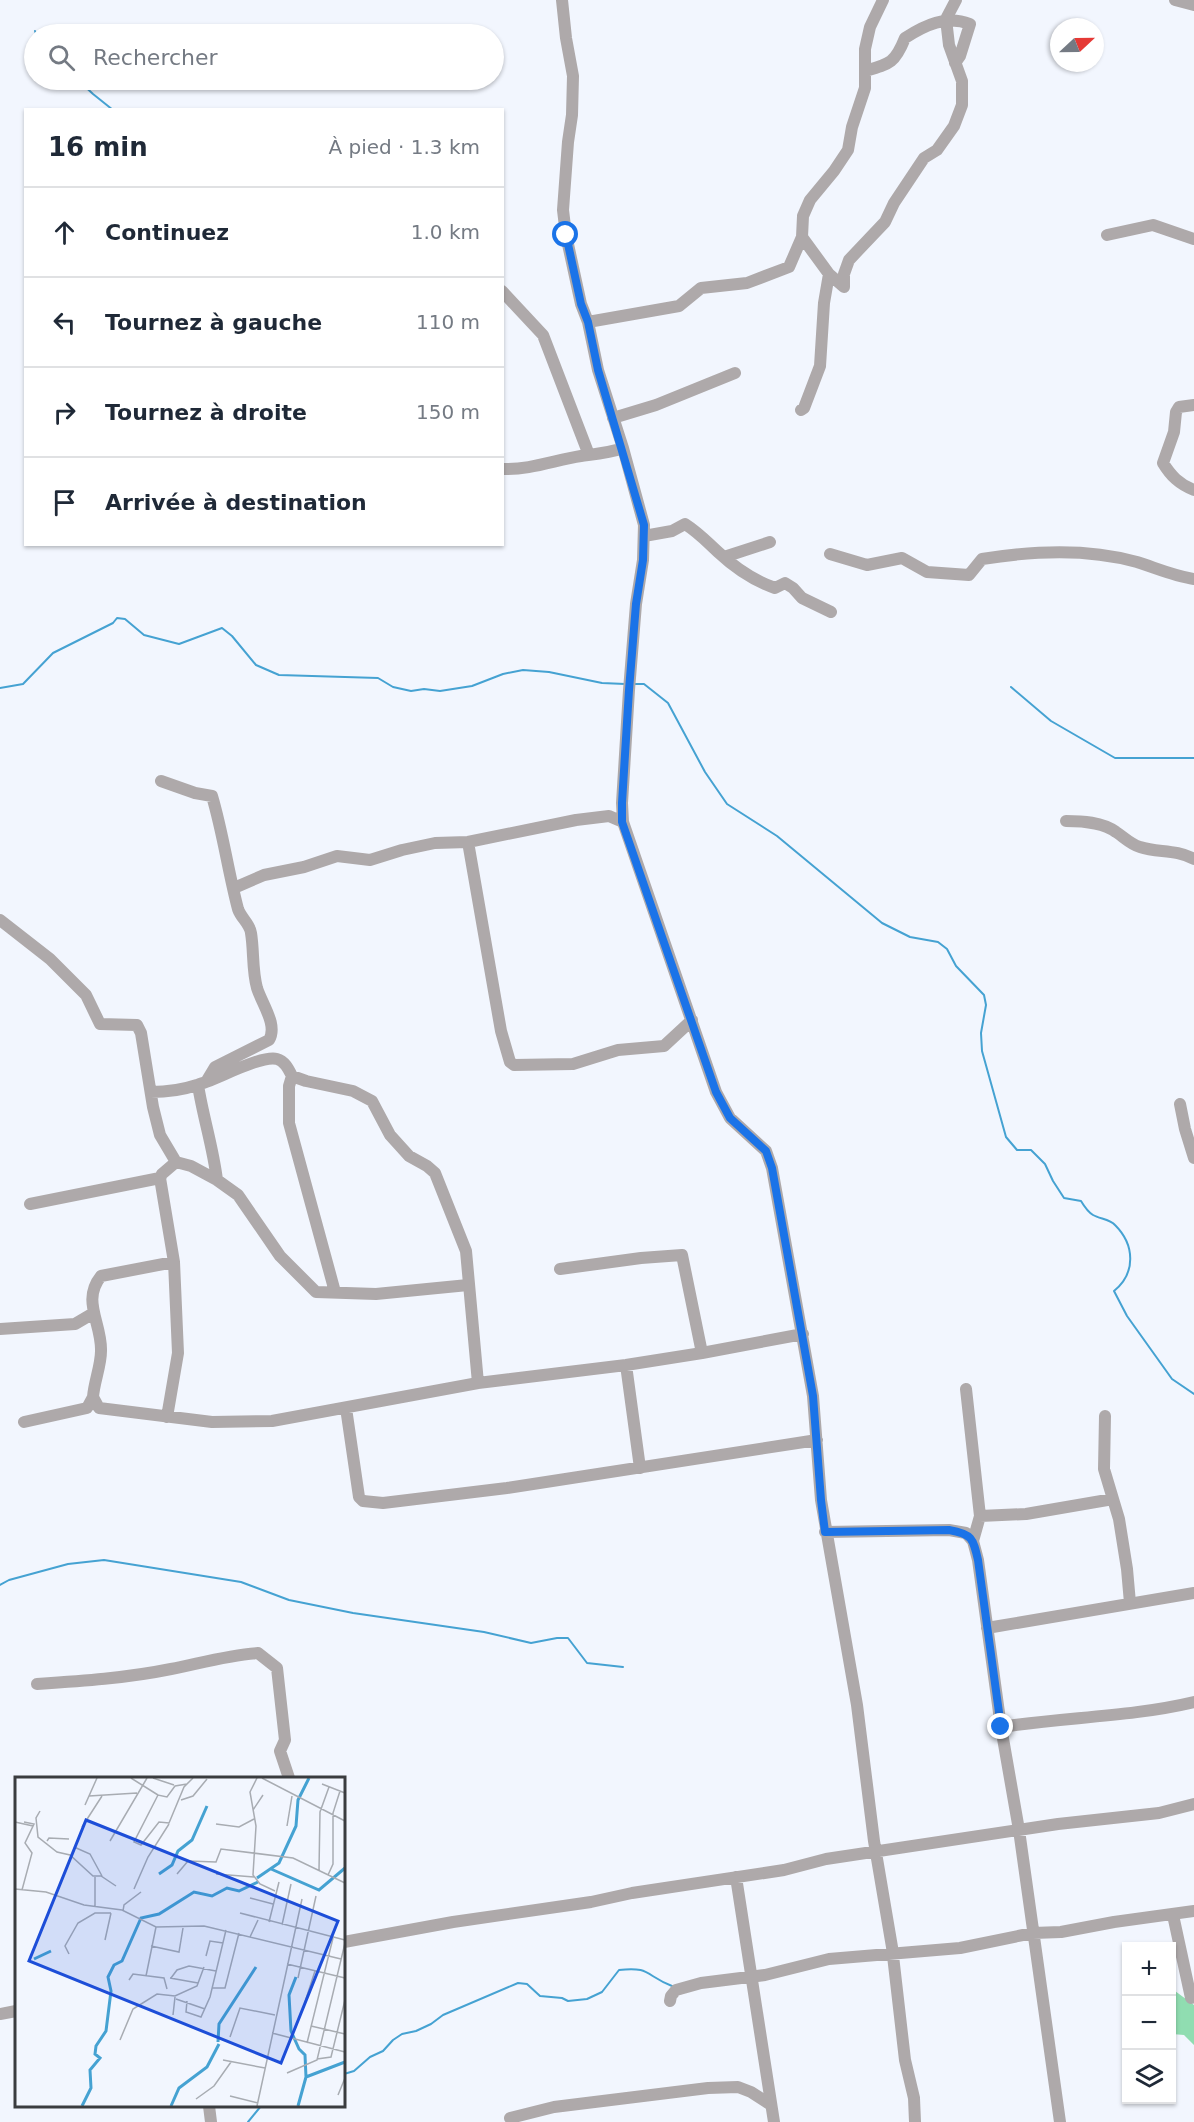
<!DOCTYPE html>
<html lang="fr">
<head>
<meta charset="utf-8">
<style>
  :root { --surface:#fff; --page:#f2f2f3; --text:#1f2937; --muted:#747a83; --line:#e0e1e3 }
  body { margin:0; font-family:"DejaVu Sans",sans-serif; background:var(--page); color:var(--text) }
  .controls { position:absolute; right:18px; bottom:18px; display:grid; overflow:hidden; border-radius:0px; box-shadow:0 2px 4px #0004 }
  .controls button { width:54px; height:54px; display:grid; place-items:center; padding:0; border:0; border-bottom:2px solid var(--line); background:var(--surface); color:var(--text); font:30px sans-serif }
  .compass { position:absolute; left:1050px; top:18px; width:54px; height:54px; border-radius:50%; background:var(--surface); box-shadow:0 2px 4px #0004; rotate:68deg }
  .stop { position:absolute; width:18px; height:18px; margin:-14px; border:4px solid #1a73e8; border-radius:50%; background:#fff }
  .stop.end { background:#1a73e8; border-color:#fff; box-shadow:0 2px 6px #0008 }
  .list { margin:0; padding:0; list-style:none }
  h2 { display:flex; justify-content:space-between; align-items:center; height:78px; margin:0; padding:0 24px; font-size:26px }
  h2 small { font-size:20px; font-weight:400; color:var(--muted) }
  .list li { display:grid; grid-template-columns:39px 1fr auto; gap:18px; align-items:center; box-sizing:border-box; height:90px; padding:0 24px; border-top:2px solid var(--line) }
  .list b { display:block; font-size:22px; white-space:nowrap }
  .list em { font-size:20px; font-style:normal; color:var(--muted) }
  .icon { flex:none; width:33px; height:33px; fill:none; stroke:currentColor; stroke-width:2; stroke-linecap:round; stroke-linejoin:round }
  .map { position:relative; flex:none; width:1194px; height:2122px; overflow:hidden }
  .search { position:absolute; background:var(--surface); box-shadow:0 2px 4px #0004; left:24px; top:24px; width:480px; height:66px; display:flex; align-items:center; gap:15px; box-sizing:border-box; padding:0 21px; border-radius:33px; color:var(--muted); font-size:22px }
  .panel { position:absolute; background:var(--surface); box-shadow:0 2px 4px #0004; left:24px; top:108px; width:480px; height:438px; border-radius:0px }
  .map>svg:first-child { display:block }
</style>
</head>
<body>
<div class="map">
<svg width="1194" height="2122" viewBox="0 0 1194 2122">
  <rect width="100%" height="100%" fill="#f2f6fe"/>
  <path fill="#90ddb1" d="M1175,1991L1194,2005V2045L1184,2035L1172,2034V1996Z"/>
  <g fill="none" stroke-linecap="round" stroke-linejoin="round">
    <path stroke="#45a2d2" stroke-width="2" d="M35,31L36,34
      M78,80L93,94L113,110
      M633,684H644L668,703L705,772L727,804L777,836L882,923L910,937L938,942L947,949L956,966L984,995L986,1005L981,1033L982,1051L1006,1137L1017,1150H1031L1045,1164L1053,1181L1064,1198L1081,1201C1084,1206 1088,1212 1093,1215C1100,1219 1110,1219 1115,1225C1135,1245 1136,1273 1114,1291L1127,1316L1172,1379L1194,1394
      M1011,687L1051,721L1115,758H1194
      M0,688L23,684L53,653L113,623L117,618L125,619L144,635L179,644L222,628L232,636L256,665L279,675L378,678L393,687L411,691L424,689L440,691L472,686L503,674L523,670L549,672L602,683L625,684
      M0,1585L9,1580L68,1564L104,1560L241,1582L289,1600L353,1613L484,1632L531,1643L557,1638H568L587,1663L623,1667
      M344,2074L354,2071L370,2057L383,2051L393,2040L402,2034L416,2031L431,2024L443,2015L518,1983L527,1984L540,1996L562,1998L568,2001L587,1999L602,1992L619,1970C650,1966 646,1976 672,1986
      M248,2122L261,2106"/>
    <path stroke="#aea9aa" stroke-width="12" d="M562,0L566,38L573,76L572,115L568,142L563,210L566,235L581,304L588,322L598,370L623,448L644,525L643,560L636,604L629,690L622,803L623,822L716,1092L730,1118L766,1151L772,1168L813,1396L821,1500L857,1705L874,1841L892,1947L905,2060L914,2098L915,2122
      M1175,0L1194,5
      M865,71C890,64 895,63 905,38C925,25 946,15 970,24L960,56L955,63
      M1107,235L1153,225L1194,239
      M829,274L844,287V274L849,260L885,222L894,203L924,158L937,150L954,126L962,105V81L949,45L946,19L956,0
      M502,291L543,335L589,455
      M588,322L679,306L701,288L747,283L789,267L802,237
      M1194,405L1179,407L1176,412L1174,432L1163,463C1171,476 1179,484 1194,490
      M801,410L804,408L820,366L824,303L829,274L802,237L803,216L810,200L834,171L848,150L852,127L865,88V49L870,27L883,0
      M613,418L656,405L735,373
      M502,469C530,470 555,460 581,456C596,454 609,453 623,448
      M644,536L672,531L685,524C699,533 706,541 718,552C734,567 755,581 775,588L785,583L793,588L802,598L831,612
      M830,554L867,565L902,558L927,572L969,575L982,559C1033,551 1086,548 1137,562C1156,568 1174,576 1194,579
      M724,557L770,542
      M161,781L195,793L212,796C223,833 228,871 238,909C241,918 250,924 251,933C254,951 252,970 257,988C262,1004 278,1025 269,1040L215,1067L206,1082
      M1066,821C1082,821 1102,822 1116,832C1124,837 1130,844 1140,847C1158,853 1175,849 1194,859
      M468,842L501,1031L510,1062L514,1065L573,1064L618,1050L664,1046L692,1020
      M234,888L264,875L304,867L337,856L370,860L402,850L435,843L468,842L576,820L609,816L623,822
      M0,920L50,959L86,995L100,1024L137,1025L141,1033L153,1107L160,1135L176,1162L191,1166L217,1180L238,1195L280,1256L316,1292L376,1294L468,1285
      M292,1076L306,1081L353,1091L372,1101L390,1135L409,1156L427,1166L435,1173L466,1251L478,1383
      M198,1085C203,1117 213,1147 217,1180
      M151,1092C167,1092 182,1090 197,1085C216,1080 260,1055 277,1059C285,1061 289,1070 292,1076L289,1086V1123L335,1292
      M1180,1104L1185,1129L1194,1158
      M160,1178L174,1262L178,1353L167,1417
      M30,1204L160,1178L162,1174L176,1162
      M174,1262L101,1276C81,1301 102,1323 101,1351C101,1366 94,1382 93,1397L99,1408L212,1422L272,1421L478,1383L626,1365L702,1353L803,1334
      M560,1269L641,1258L682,1255L702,1353
      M0,1329L75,1324L92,1314
      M626,1365L640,1468
      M966,1389L980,1516L973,1541L978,1560L1001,1727L1019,1830L1060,2122
      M346,1408L359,1497L363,1501L383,1503L507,1488L817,1440
      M1105,1416L1104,1469L1119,1519L1127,1569L1130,1603
      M24,1422L87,1408L93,1397
      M980,1516L1026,1514L1113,1499
      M825,1532L949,1530L966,1533L973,1541
      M987,1628L1194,1593
      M37,1684C82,1681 127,1678 171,1669C201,1663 228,1655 258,1653L277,1668L285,1740L280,1751L289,1778
      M1001,1727C1065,1717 1131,1717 1194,1702
      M736,1877L774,2122
      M1173,1915L1191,1998
      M344,1942L453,1922L591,1902L632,1893L784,1870L826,1859L1058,1824L1159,1813L1194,1804
      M670,2001L671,1996L676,1990L701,1983L765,1975L829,1959L960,1948L1033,1933L1061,1932L1114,1922L1194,1911
      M0,2014L16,2011
      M209,2106L211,2122
      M510,2118L554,2107L708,2088L738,2087L751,2092L771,2105"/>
  </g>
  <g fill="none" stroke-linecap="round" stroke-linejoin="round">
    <path stroke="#1a73e8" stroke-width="8" d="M566,235L581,304L588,322L598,370L644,525L643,560L636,604L629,690L622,803V822L716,1092L730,1118L766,1151L772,1168L813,1396L821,1500L825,1532L949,1530C972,1534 973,1538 978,1560L1001,1727"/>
  </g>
  <g transform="translate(15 1777)">
    <rect width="330" height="330" fill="#f2f6fe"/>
    <path fill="none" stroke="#45a2d2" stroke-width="3" d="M256,92L304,113L330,91M144,97L157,88L163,74L177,63L192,29M242,101L264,86L281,49L283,23L294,1M19,182L36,174M281,200L274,218L276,254L284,272L290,278L291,300M203,265L204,247L241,190M67,329L76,311L75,293L85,281L80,277L81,269L91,254L96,214L93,200L99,188L107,184L126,141L144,137L179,115L197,119L212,111L224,114L243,105M156,329L164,311L192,290L204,267M283,329L291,300L330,285"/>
    <path fill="none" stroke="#a8acb2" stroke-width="1.5" d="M116,1L143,18M138,1L159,8M242,1L235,15L241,49L238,98L245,107L260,114M247,1L330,44M172,7L160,9L152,20L143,18L119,65L126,68L144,45L154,46L169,10L178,1M307,7L330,16M74,19L122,16M166,23L178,19L192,2M70,28L82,1M238,33L248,18M25,34L21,41L23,60L42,75L55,78L78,99H86L101,109M0,45L18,49M201,47L224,50L239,42M272,49L277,19M67,50L87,19M32,64L34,61L54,62M95,64L132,1M59,70L75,77L87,99M304,93L305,35L314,10M162,97L173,84L201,85L206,72L278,81L330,106M201,97L239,100M313,98L318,87V36L325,14M0,112L31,115L69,128L107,133L141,150L189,149L326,182M119,112L133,80L154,47M7,113L17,76L10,66L19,47L9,45M235,121L258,127M80,130V100M108,134L109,128L126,115M225,136L330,163M254,145L264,105M267,148L276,107M235,160L243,143M90,163L96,136M136,169L164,175L168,151M54,177L50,169L63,146L80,136H96M191,179L195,164L208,166M272,187L330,201M131,199L141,150M155,201L183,206M156,201L162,193L174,189L201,194M283,201L301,119M114,203L118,197L149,201L152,212M197,211H210L224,156M161,222L190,232M172,224L171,235L186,240L195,220L211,153M290,225L300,194M158,238L160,220M296,249L330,257M257,256L330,275M215,260L225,231L260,238M105,263L118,232L142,217L160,219L182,209L189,190M292,266L318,161M302,282L316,280L330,223M208,283L250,291M272,296L302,283L330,166M323,318L330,301M215,319L243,326M181,322L199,309L216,285M242,329L287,122"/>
    <path fill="#1d4ed8" fill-opacity="0.15" stroke="#1d4ed8" stroke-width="3" d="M71,43L323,144L266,286L14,184Z"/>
    <rect width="330" height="330" fill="none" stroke="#3a3c3f" stroke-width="3"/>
  </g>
</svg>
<div class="controls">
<button>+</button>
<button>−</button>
<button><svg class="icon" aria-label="layers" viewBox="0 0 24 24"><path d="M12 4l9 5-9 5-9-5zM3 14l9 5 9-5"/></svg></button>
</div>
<svg class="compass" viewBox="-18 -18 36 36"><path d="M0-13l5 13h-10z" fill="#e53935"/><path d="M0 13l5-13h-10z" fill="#747a83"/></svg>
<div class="stop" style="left:566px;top:235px"></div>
<div class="stop end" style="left:1001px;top:1727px"></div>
<div class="search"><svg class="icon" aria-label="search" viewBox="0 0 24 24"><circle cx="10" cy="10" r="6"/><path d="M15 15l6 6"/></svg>Rechercher</div>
<section class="panel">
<h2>16 min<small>À pied · 1.3 km</small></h2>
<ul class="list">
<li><svg class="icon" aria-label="ahead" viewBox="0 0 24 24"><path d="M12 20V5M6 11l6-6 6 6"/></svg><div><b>Continuez</b></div><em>1.0 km</em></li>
<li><svg class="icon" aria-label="left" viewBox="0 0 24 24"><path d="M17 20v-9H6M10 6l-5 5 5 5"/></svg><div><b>Tournez à gauche</b></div><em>110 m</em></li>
<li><svg class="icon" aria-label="right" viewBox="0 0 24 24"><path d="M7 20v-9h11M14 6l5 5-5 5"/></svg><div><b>Tournez à droite</b></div><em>150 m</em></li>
<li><svg class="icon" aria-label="arrive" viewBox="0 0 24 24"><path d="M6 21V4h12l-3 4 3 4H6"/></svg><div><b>Arrivée à destination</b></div></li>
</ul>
</section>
</div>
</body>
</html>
